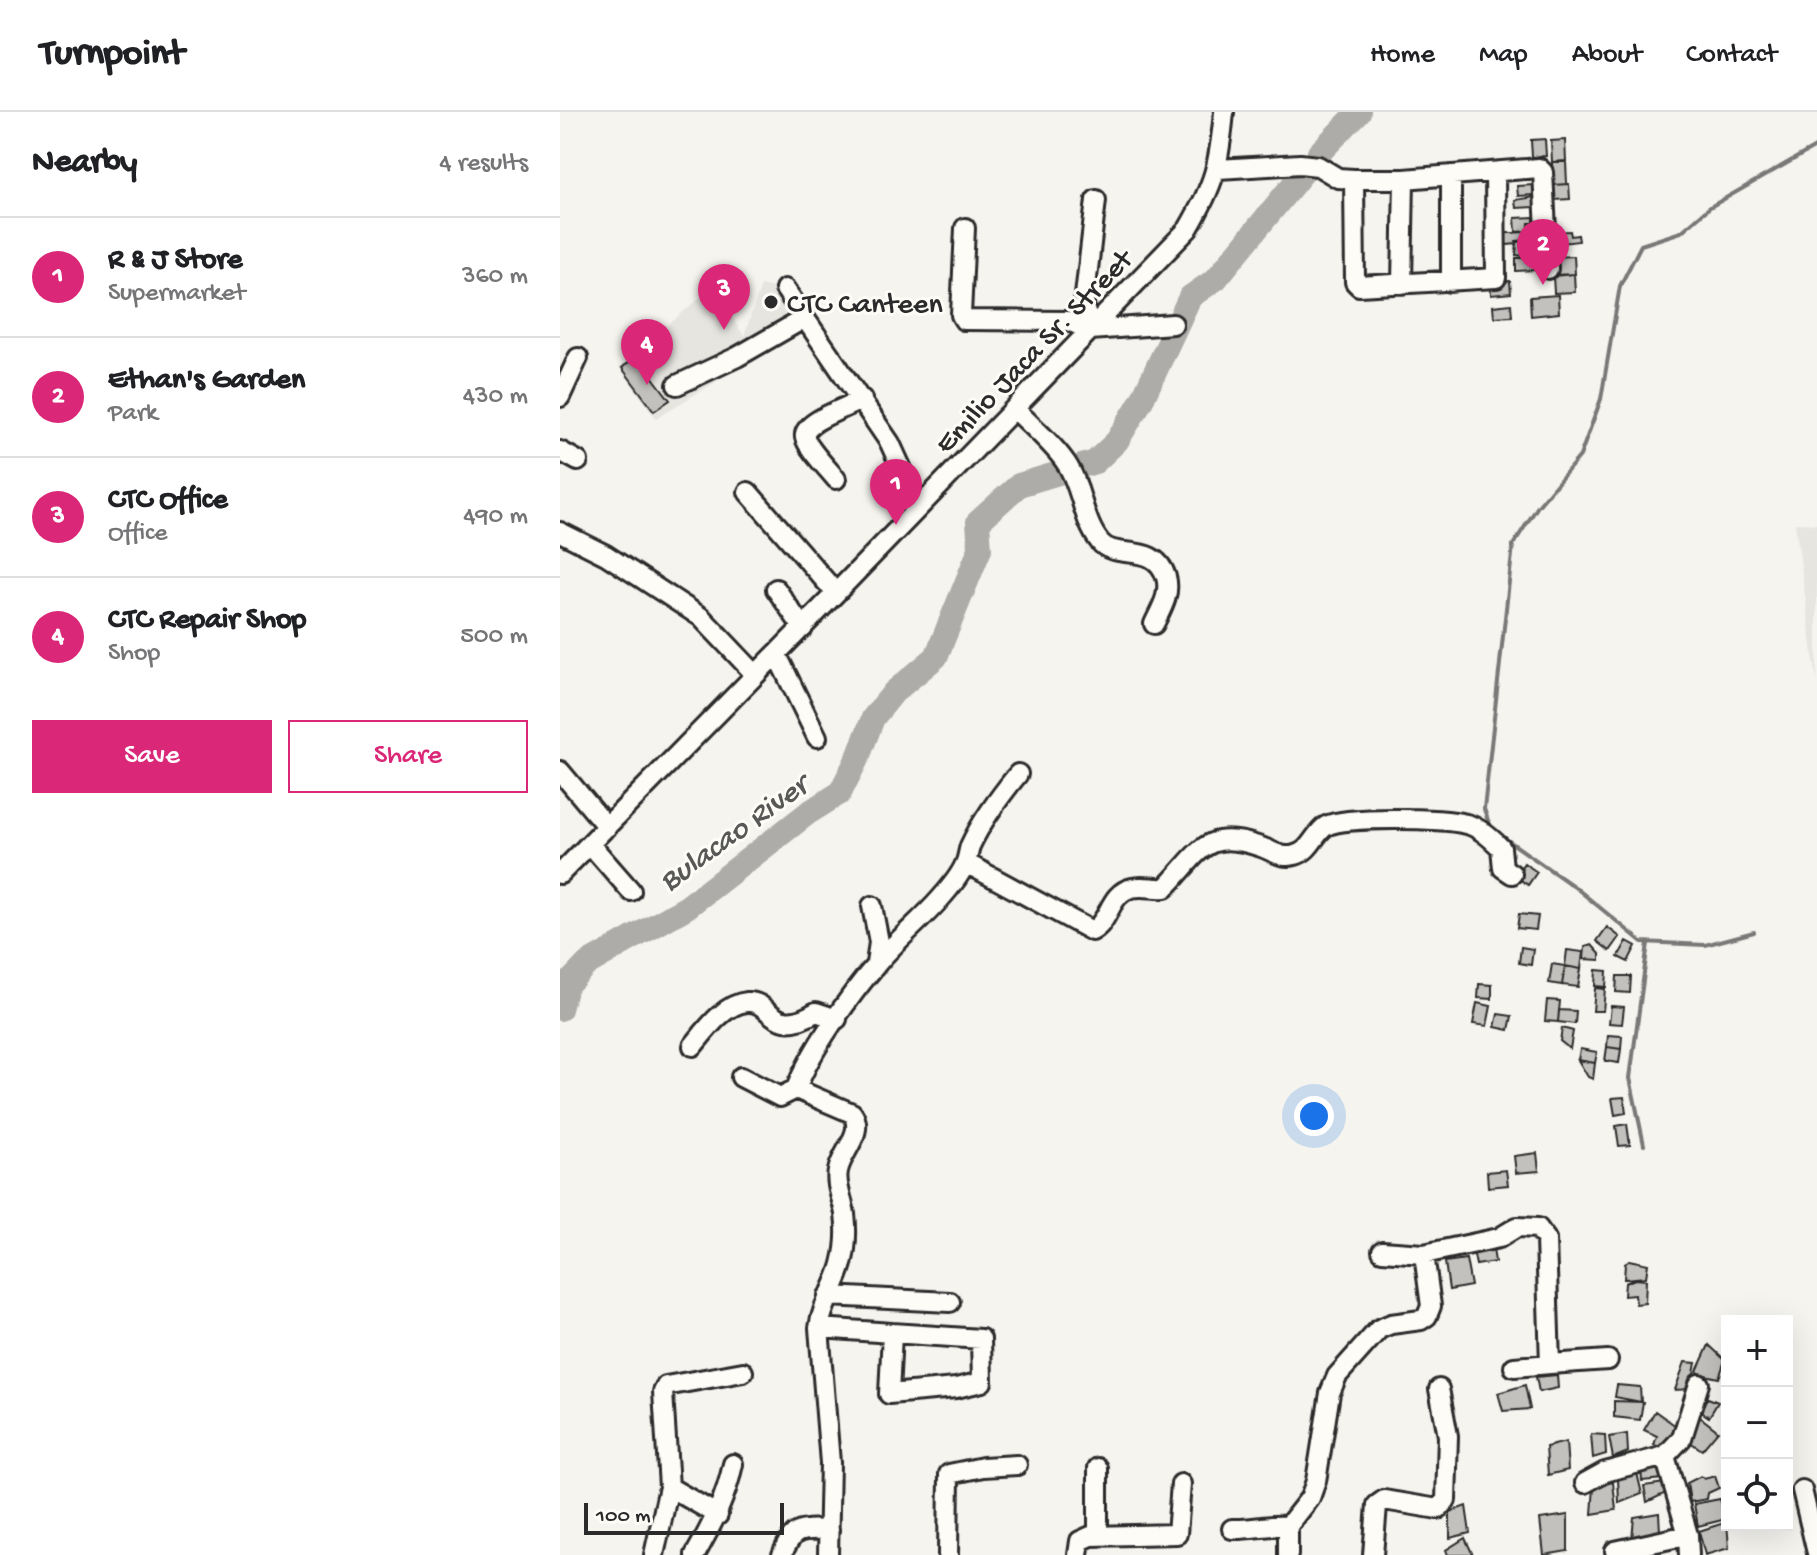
<!DOCTYPE html>
<html lang="en">
<head>
<meta charset="utf-8">
<style>
  :root { --surface:#fff; --page:#f2f2f2; --text:#202124; --muted:#757577; --line:#e0e0e0; --accent:#db2777 }
  body { margin:0; font-family:"Gochi Hand",sans-serif; background:var(--page); color:var(--text) }
  .controls { position:absolute; right:24px; bottom:24px; display:grid; overflow:hidden; border-radius:0px; box-shadow:0 8px 32px #0002 }
  .controls button { width:72px; height:72px; display:grid; place-items:center; padding:0; border:0; border-bottom:2px solid var(--line); background:var(--surface); color:var(--text); font:40px sans-serif }
  .scale { position:absolute; left:24px; bottom:20px; width:200px; box-sizing:border-box; padding-left:8px; border:4px solid #2b2b2b; border-top:0; font-size:22px; line-height:28px; white-space:nowrap; color:#2b2b2b; -webkit-text-stroke:6px #fdfcf7; paint-order:stroke }
  .you { position:absolute; left:754px; top:1004px; width:28px; height:28px; margin:-20px; border:6px solid #fff; border-radius:50%; background:#1a73e8; box-shadow:0 0 0 12px #1a73e833 }
  .badge { display:grid; place-items:center; width:52px; height:52px; border-radius:50%; background:var(--accent); color:#fff; font-size:26px; font-weight:700 }
  .pin { position:absolute; translate:-50% -66px; filter:drop-shadow(0 2px 4px #0008) }
  .pin::after { content:''; position:absolute; top:42px; width:28px; height:24px; background:inherit; clip-path:polygon(0 0,100% 0,50% 100%) }
  .list { margin:0; padding:0; list-style:none }
  h2 { display:flex; justify-content:space-between; align-items:center; height:104px; margin:0; padding:0 32px; font-size:34px }
  h2 small { font-size:26px; font-weight:400; color:var(--muted) }
  .list li { display:grid; grid-template-columns:52px 1fr auto; gap:24px; align-items:center; box-sizing:border-box; height:120px; padding:0 32px; border-top:2px solid var(--line) }
  .list b { display:block; font-size:30px; white-space:nowrap }
  .list p { margin:0; font-size:26px; white-space:nowrap; color:var(--muted) }
  .list em { font-size:26px; font-style:normal; color:var(--muted) }
  .actions { display:flex; gap:16px; padding:24px 32px }
  .actions a { flex:1; padding:18px 0; border:2px solid var(--accent); border-radius:0px; text-align:center; font-size:28px; color:var(--accent) }
  .actions .main { background:var(--accent); color:#fff }
  .icon { flex:none; width:44px; height:44px; fill:none; stroke:currentColor; stroke-width:2; stroke-linecap:round; stroke-linejoin:round }
  .map { position:relative; flex:none; width:1257px; height:1443px; overflow:hidden }
  header { display:flex; align-items:center; gap:48px; box-sizing:border-box; height:112px; padding:0 40px; background:var(--surface); border-bottom:2px solid var(--line) }
  header strong { font-size:38px }
  nav { display:flex; gap:44px; margin-inline-start:auto; font-size:28px }
  main { display:flex }
  aside { flex:1; background:var(--surface) }
  .map>svg:first-child { display:block }
</style>
</head>
<body>
<header>
<strong>Turnpoint</strong>
<nav><a>Home</a><a>Map</a><a>About</a><a>Contact</a></nav>
</header>
<main>
<aside>
<h2>Nearby<small>4 results</small></h2>
<ul class="list">
<li><span class="badge">1</span><div><b>R &amp; J Store</b><p>Supermarket</p></div><em>360 m</em></li>
<li><span class="badge">2</span><div><b>Ethan's Garden</b><p>Park</p></div><em>430 m</em></li>
<li><span class="badge">3</span><div><b>CTC Office</b><p>Office</p></div><em>490 m</em></li>
<li><span class="badge">4</span><div><b>CTC Repair Shop</b><p>Shop</p></div><em>500 m</em></li>
</ul>
<div class="actions"><a class="main">Save</a><a>Share</a></div>
</aside>
<div class="map">
<svg width="1257" height="1443" viewBox="0 0 1257 1443">
  <rect width="100%" height="100%" fill="#f5f4ef"/>
  <filter id="ink" filterUnits="userSpaceOnUse"><feTurbulence type="fractalNoise" baseFrequency=".0125" numOctaves="2"/><feDisplacementMap in="SourceGraphic" scale="16" xChannelSelector="R" yChannelSelector="G"/><feConvolveMatrix kernelMatrix="1 2 1 2 8 2 1 2 1" color-interpolation-filters="sRGB"/></filter>
  <g filter="url(#ink)">
    <path fill="#e6e5e0" d="M201,173L222,178L249,217L197,245L96,306L59,255L148,179L154,189L160,188L184,224Z
      M1235,411L1257,412V570Z"/>
    <g fill="none" stroke-linecap="round" stroke-linejoin="round">
      <path stroke="#797877" stroke-width="4" d="M931,717L924,697L953,433L978,394L1020,344L1041,287L1060,174L1081,133L1121,120L1150,95L1257,34
        M939,722L1016,776L1082,830L1145,833L1194,820
        M1084,1033L1070,966L1088,831"/>
      <path stroke="#adaca9" stroke-width="24" d="M759,41L799,0
        M0,897L6,874L27,852L127,795L248,701L280,681L299,643L313,606L334,580L376,545L420,437L418,410L459,373L535,350L557,329L582,288L630,185L656,167L745,58"/>
    </g>
    <path fill="#c2c1be" stroke="#2b2b2b" stroke-width="2" d="M985,27L986,44L972,45L971,28Z
      M1005,28L1006,49L992,50L991,29Z
      M992,50H1006L1007,72L993,73Z
      M1009,72L1010,87L994,88L993,73Z
      M974,73L975,83L958,84L957,74Z
      M975,85V95L956,96L955,88Z
      M974,105V111H969V119L956,120L955,106Z
      M976,119L975,145L956,143L957,130L966,129V120Z
      M1010,119L1011,124L1018,123L1019,129L993,132L992,124L998,123L997,120Z
      M965,120V128L956,129L957,132L936,134L935,122Z
      M1014,144L1015,162L994,163L993,145Z
      M956,146H971V150L976,149V158L956,159Z
      M1014,162L1015,180L994,181L993,164Z
      M950,169L951,181L931,183L930,170Z
      M998,183L999,201L971,204L970,185Z
      M951,192L952,204L934,205L933,194Z
      M96,227L108,241L88,259L110,288L94,299L62,256Z
      M964,751L977,760L968,773L955,764Z
      M959,802L978,804L976,818L957,816Z
      M1047,815L1060,825L1050,839L1037,829Z
      M1067,829L1076,834L1068,850L1058,845Z
      M1032,833L1040,842V848L1024,847L1025,835Z
      M961,835L973,837L971,853L959,851Z
      M1007,838L1023,840L1021,857L1005,854Z
      M992,852L1005,854L1002,873L989,871Z
      M1005,854L1021,857L1018,875L1002,873Z
      M1036,858L1047,859L1046,875L1035,874Z
      M1057,864H1071L1070,881L1056,880Z
      M919,872L932,873V887L918,886Z
      M1035,876L1045,877L1043,899H1033Z
      M987,888L1000,889L998,910L985,909Z
      M917,891L931,894L927,914L913,912Z
      M1051,894L1064,895L1062,912L1049,911Z
      M999,898L1016,899L1015,912L998,910Z
      M938,902L952,904L949,918L935,915Z
      M1002,916L1013,919L1010,937L1000,929Z
      M1048,923L1062,924L1061,937L1047,935Z
      M1047,935L1061,937L1059,951L1045,949Z
      M1020,937L1037,940L1035,951L1018,948Z
      M1018,948L1035,951L1033,967L1028,965Z
      M1064,985L1066,1001L1055,1003L1052,986Z
      M1067,1012L1070,1033L1059,1034L1056,1014Z
      M977,1041L979,1059L956,1061L954,1044Z
      M946,1058L948,1073L928,1075L927,1060Z
      M932,1130L935,1150L916,1153L912,1134Z
      M906,1147L911,1174L889,1178L885,1150Z
      M1069,1148L1088,1152L1086,1165L1064,1167L1065,1152Z
      M1075,1167L1086,1168L1085,1191L1076,1192L1075,1183L1064,1184L1065,1171Z
      M1149,1233L1165,1248L1159,1266L1140,1262L1137,1259Z
      M1125,1250L1136,1251L1131,1277L1115,1278Z
      M997,1263L998,1276L979,1280L976,1265Z
      M965,1273L970,1297L943,1299L938,1281Z
      M1057,1273L1080,1275L1081,1290L1055,1285Z
      M1148,1286L1158,1290L1149,1305L1137,1297Z
      M1054,1289L1083,1290L1080,1308L1054,1305Z
      M1095,1299L1116,1314L1104,1336L1094,1333L1097,1324L1084,1318Z
      M1140,1305L1158,1319L1142,1338L1124,1326Z
      M1031,1322L1045,1323L1046,1342L1033,1346Z
      M1067,1322L1068,1340L1053,1346L1049,1325Z
      M1006,1330L1008,1358L988,1363L986,1335Z
      M1099,1352L1103,1367L1082,1369L1081,1356Z
      M1077,1361L1082,1382L1059,1391L1058,1366Z
      M1141,1364L1144,1367L1155,1364L1159,1376L1148,1381L1147,1387L1130,1390L1127,1371Z
      M1053,1370L1056,1398L1032,1402L1034,1375Z
      M1105,1371L1106,1381L1087,1390L1084,1374Z
      M1160,1387L1166,1407L1138,1414L1134,1392Z
      M906,1394L910,1421L890,1426V1400Z
      M1099,1401L1100,1420L1072,1428L1074,1405Z
      M1008,1403V1439L984,1443L980,1407Z
      M1167,1410L1169,1436L1145,1443L1139,1419Z
      M905,1426L913,1443H888L886,1438Z"/>
    <g fill="none" stroke-linecap="round" stroke-linejoin="round">
      <defs>
        <path id="minor" d="M658,57L740,52L758,54L778,66L794,67H844L979,56L983,60L988,157
          M794,67L795,170L799,174L936,166L935,60
          M405,116L401,203L404,208L508,209L530,218L613,212
          M891,170V63
          M842,172L844,67
          M225,177L330,331L359,395
          M533,214L526,202L524,192L536,88
          M117,273L177,245L245,206
          M0,285L18,246
          M455,297C471,314 493,331 506,351C522,374 522,408 540,430C555,449 595,429 606,465C611,482 601,497 594,512
          M0,339L18,349
          M276,367C269,358 247,336 245,325C242,309 290,295 302,287
          M188,380L276,481
          M0,420L46,443L141,505L195,562
          M216,477L243,516
          M217,543L257,625
          M0,659L47,715
          M30,732L71,779
          M406,751L532,819C550,810 549,781 572,776C582,773 594,777 605,776C640,741 644,715 701,735C713,739 722,747 735,743C751,739 754,722 766,714C785,704 882,706 906,712C918,714 932,727 941,736L943,756L952,762
          M0,762L276,481L628,117C655,71 659,53 664,0
          M312,794L319,830L316,852
          M133,934C146,918 164,892 187,890C212,888 211,927 256,900L277,907
          M181,965L220,985L236,977L292,1001C306,1020 281,1040 278,1059C275,1073 283,1088 285,1102C287,1118 286,1137 282,1152C276,1175 262,1192 259,1216L270,1351L268,1443
          M236,977C250,940 289,884 316,853C335,829 360,810 380,787C389,777 400,764 405,752C408,746 408,740 410,734C422,708 440,684 458,662
          M822,1139L864,1142
          M268,1184L390,1190
          M259,1216L332,1221
          M332,1221L421,1227L422,1270L396,1276L329,1282Z
          M954,1255L990,1252
          M1105,1344L1128,1423L1129,1443
          M1025,1371L1045,1360L1105,1344L1122,1326L1139,1272
          M109,1375L158,1403
          M1242,1378L1257,1441
          M672,1417C691,1418 708,1412 728,1414
          M538,1423V1356
          M1055,1439L1128,1423
          M94,1443L109,1375L103,1280L106,1274L183,1260
          M135,1443C152,1413 166,1386 173,1352
          M222,1443C233,1415 241,1417 269,1418
          M388,1443L389,1362L423,1355L457,1353
          M518,1443L520,1429L531,1424L617,1422L621,1372
          M728,1443V1414L750,1386L756,1369L770,1281L777,1264L819,1217L831,1212L861,1208L867,1204L871,1194L864,1142L939,1126L957,1115L978,1116L986,1127L990,1252L1048,1248
          M813,1443L817,1393L824,1388L878,1397L886,1388L888,1324L879,1277"/>
      </defs>
      <use href="#minor" stroke="#2b2b2b" stroke-width="24"/>
      <use href="#minor" stroke="#fdfcf7" stroke-width="18"/>
    </g>
  </g>
  <circle fill="#2b2b2b" stroke="#fdfcf7" stroke-width="3" cx="211" cy="190" r="8"/>
  <g text-anchor="middle" stroke-width="6" stroke-linejoin="round" paint-order="stroke">
    <g font-size="30" fill="#2b2b2b" stroke="#fdfcf7" text-anchor="start">
      <text x="227" y="200">CTC Canteen</text>
    </g>
    <g font-size="30" fill="#2b2b2b" stroke="#fdfcf7">
      <text transform="translate(472 238) rotate(-46)" y="10">Emilio Jaca Sr. Street</text>
    </g>
    <g font-size="32" font-style="italic" fill="#585857" stroke="#fdfcf7">
      <text transform="translate(172 719) rotate(-36)" y="11">Bulacao River</text>
    </g>
  </g>
</svg>
<div class="controls">
<button>+</button>
<button>−</button>
<button><svg class="icon" aria-label="locate" viewBox="0 0 24 24"><circle cx="12" cy="12" r="6"/><path d="M12 2v4M12 18v4M2 12h4M18 12h4"/></svg></button>
</div>
<div class="scale">100 m</div>
<div class="you"></div>
<div class="pin badge" style="left:336px;top:413px">1</div>
<div class="pin badge" style="left:983px;top:173px">2</div>
<div class="pin badge" style="left:164px;top:218px">3</div>
<div class="pin badge" style="left:87px;top:273px">4</div>
</div>
</main>
</body>
</html>
